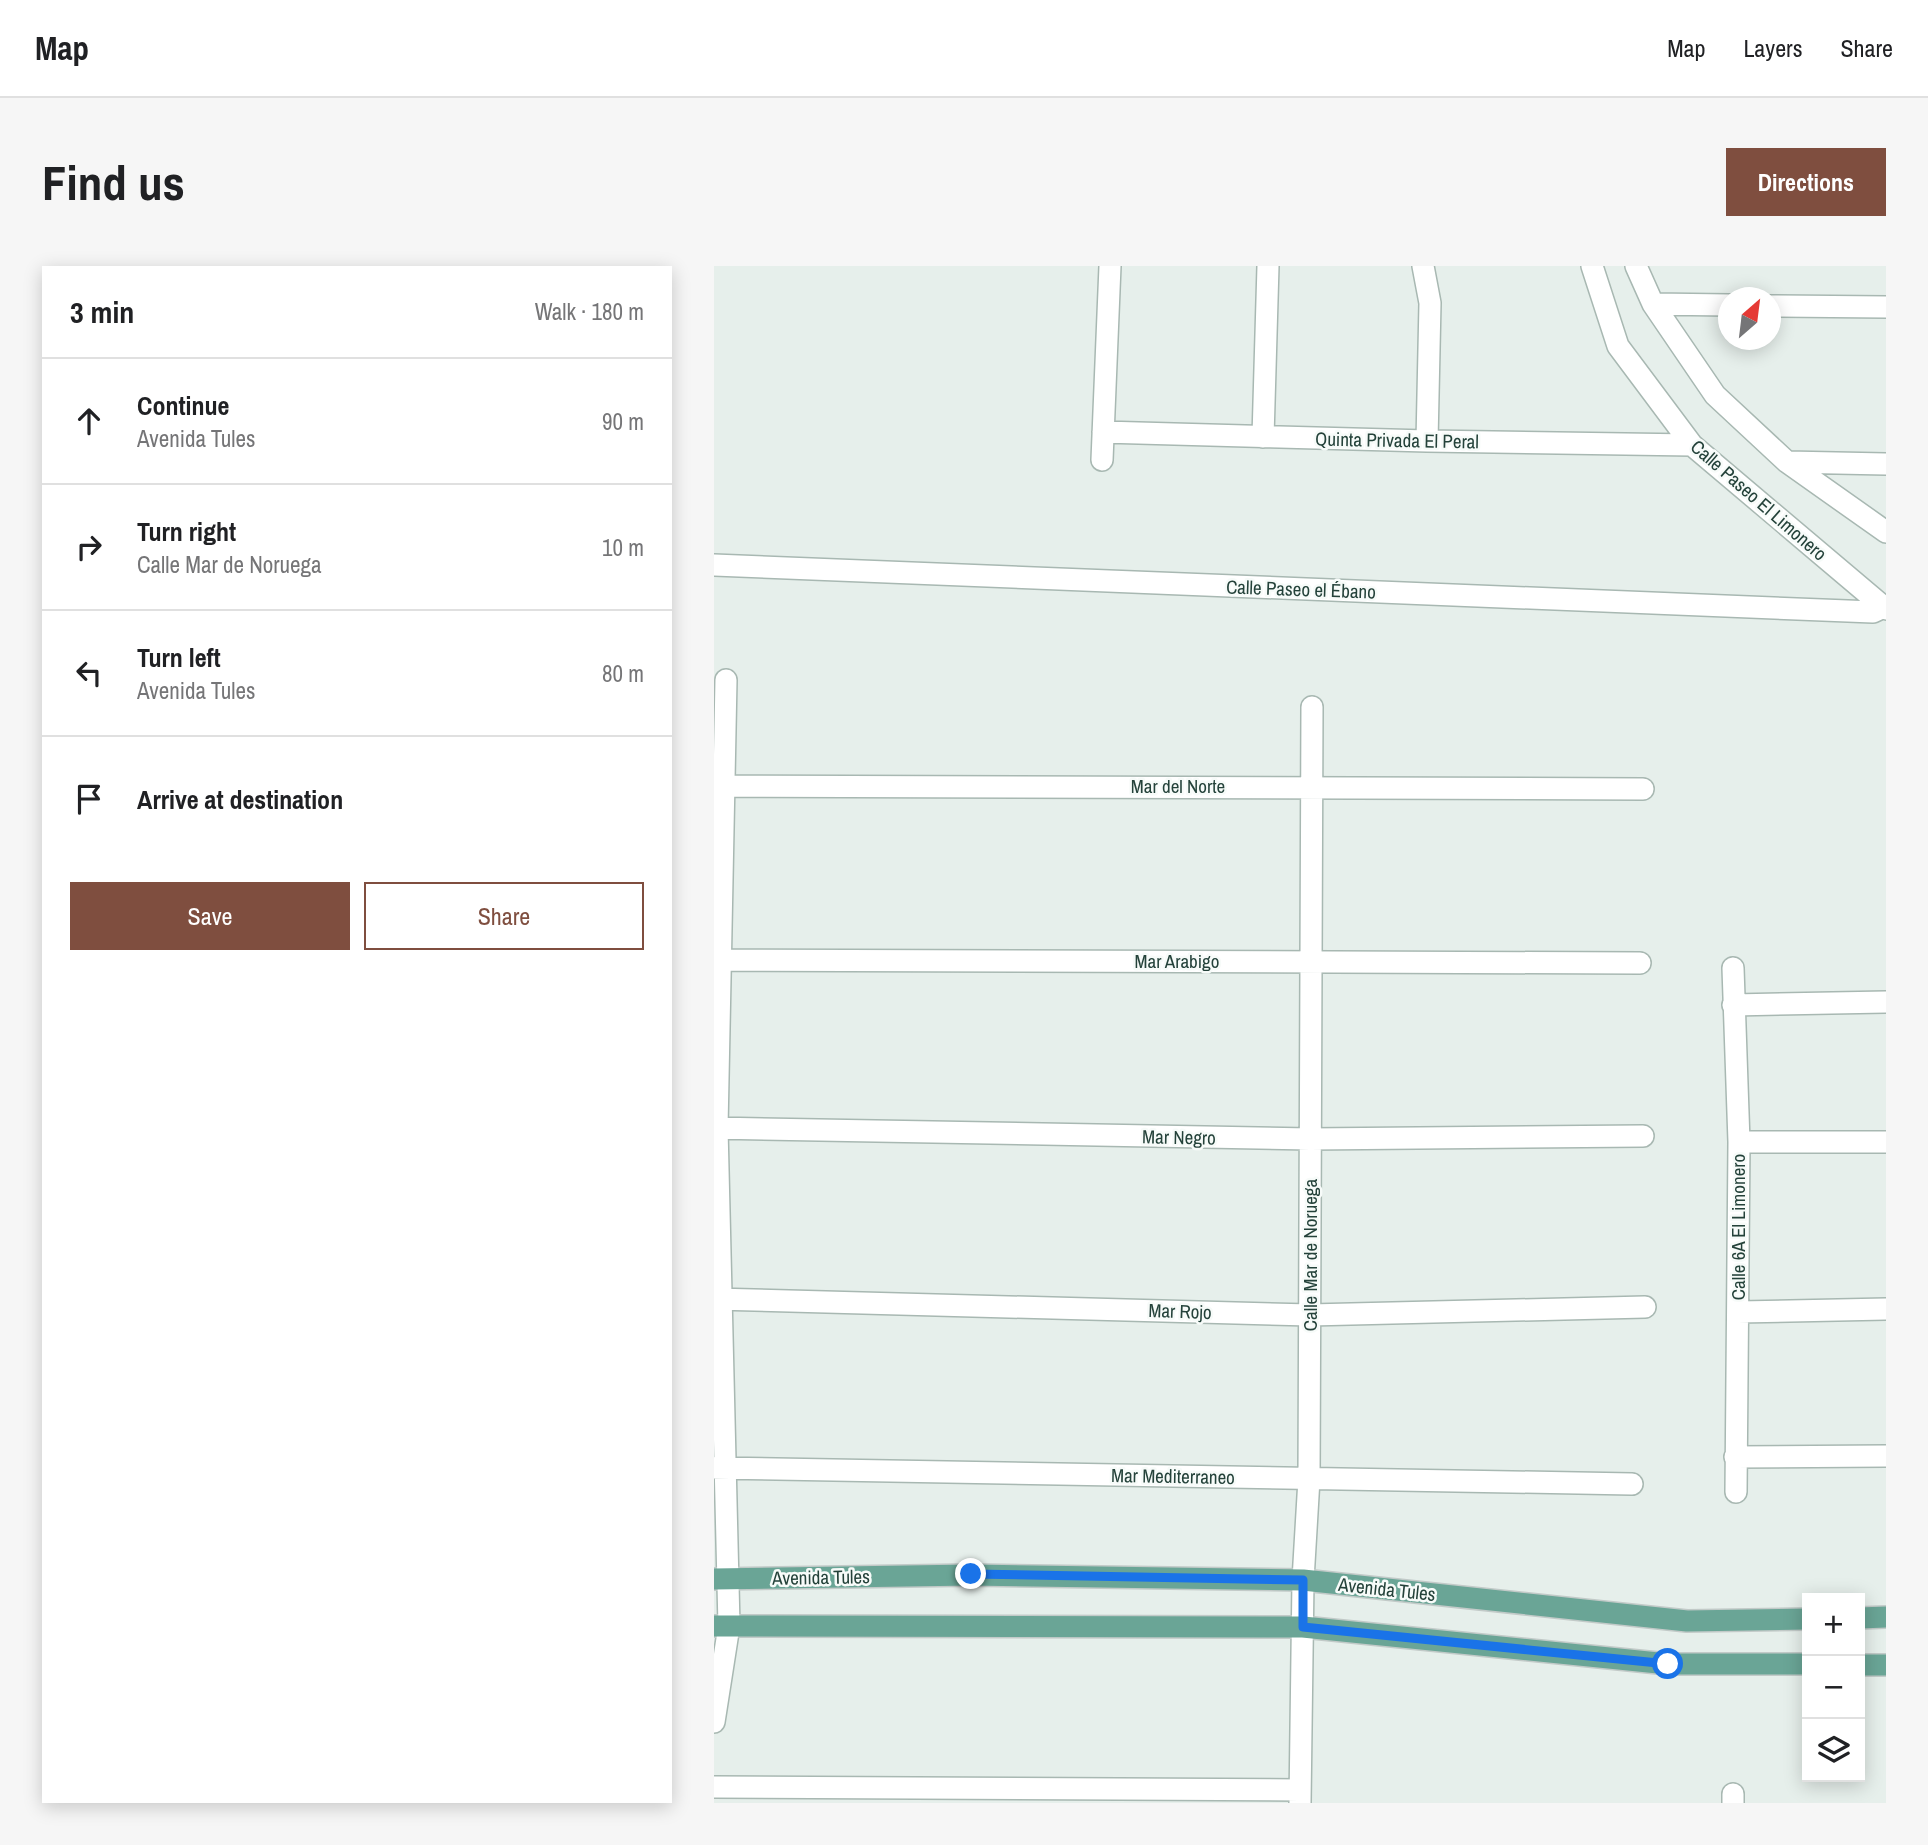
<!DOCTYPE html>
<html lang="en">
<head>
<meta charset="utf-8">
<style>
  :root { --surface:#fff; --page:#f6f6f6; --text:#202124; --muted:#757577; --line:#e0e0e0; --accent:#7f4e3f }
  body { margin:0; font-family:"Archivo Narrow",sans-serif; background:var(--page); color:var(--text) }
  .controls { position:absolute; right:21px; bottom:21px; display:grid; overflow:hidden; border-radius:0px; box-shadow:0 4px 18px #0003 }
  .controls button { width:63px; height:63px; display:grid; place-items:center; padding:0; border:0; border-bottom:2px solid var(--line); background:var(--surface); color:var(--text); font:35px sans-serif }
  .compass { position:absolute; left:1004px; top:21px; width:63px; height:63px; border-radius:50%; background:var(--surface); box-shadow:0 4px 18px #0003; rotate:28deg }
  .stop { position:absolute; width:21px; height:21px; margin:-16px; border:5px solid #1a73e8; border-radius:50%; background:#fff }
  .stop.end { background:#1a73e8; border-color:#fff; box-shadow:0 2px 7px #0008 }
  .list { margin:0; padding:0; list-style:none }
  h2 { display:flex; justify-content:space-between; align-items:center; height:91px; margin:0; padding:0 28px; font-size:30px }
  h2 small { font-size:23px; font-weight:400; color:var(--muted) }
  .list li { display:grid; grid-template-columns:46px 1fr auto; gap:21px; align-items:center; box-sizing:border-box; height:126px; padding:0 28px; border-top:2px solid var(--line) }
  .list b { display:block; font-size:26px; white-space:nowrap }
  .list p { margin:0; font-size:23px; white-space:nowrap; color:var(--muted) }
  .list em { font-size:23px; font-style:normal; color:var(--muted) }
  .actions { display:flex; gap:14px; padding:21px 28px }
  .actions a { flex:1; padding:16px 0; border:2px solid var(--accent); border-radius:0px; text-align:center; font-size:24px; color:var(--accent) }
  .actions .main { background:var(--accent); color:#fff }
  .icon { flex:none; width:38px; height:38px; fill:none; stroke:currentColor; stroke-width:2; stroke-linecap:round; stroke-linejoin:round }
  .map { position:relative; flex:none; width:1172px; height:1537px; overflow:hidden; border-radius:0px }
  header { display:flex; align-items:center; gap:42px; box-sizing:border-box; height:98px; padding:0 35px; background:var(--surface); border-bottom:2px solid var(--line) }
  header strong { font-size:33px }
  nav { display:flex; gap:38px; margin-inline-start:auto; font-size:24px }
  .intro { display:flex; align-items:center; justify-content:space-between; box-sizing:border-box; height:168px; padding:0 42px }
  h1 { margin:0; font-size:49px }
  .button { padding:18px 32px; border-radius:0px; background:var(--accent); color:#fff; font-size:24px; font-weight:700 }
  main { display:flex; gap:42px; padding:0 42px }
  aside { flex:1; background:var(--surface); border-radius:0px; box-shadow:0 4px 18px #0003 }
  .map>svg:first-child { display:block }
</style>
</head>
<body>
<header>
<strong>Map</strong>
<nav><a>Map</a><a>Layers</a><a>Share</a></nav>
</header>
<div class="intro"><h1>Find us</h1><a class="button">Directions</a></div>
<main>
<aside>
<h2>3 min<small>Walk · 180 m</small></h2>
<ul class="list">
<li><svg class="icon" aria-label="ahead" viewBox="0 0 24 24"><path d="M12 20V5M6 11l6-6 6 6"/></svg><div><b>Continue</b><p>Avenida Tules</p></div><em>90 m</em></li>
<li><svg class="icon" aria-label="right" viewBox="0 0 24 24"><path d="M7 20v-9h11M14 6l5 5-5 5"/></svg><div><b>Turn right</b><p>Calle Mar de Noruega</p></div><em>10 m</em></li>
<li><svg class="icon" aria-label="left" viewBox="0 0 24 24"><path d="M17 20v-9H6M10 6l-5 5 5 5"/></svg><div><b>Turn left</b><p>Avenida Tules</p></div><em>80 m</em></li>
<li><svg class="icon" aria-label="arrive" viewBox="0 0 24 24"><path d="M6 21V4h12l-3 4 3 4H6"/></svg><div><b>Arrive at destination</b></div></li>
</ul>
<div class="actions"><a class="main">Save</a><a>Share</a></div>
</aside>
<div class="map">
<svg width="1172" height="1537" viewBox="0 0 1172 1537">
  <rect width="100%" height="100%" fill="#e6efeb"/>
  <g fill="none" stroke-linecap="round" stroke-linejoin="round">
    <defs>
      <path id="minor" d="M709,0L716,37L713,175
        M878,0L904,80L978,179L1172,343
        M922,0L939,38L1001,129L1073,196L1172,266
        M939,38L1015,39
        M1056,40L1172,41
        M389,166L713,175L978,179
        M549,171L554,0
        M388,194L396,0
        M1073,196L1172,198
        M0,299L1159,346L1172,340
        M0,520L929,523
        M0,694L926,697
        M1019,702L1025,876L1022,1226
        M1019,739L1172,736
        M0,862L596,873L929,870
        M1025,876H1172
        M0,1033L596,1049L931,1041
        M1024,1046L1172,1043
        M1021,1191L1172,1190
        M0,1202L918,1218
        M0,1456L15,1360L3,862L12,414
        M0,1521L586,1524
        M586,1537L589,1314L595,1213L598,441
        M1019,1537V1528"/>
      <path id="major" d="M0,1313L257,1309L589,1314L973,1355L1093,1353
        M1146,1352L1172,1351
        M0,1360L589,1361L954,1398H1093
        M1146,1399H1172"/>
    </defs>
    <use href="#minor" stroke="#a8b8b2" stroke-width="24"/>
    <use href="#major" stroke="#c2cac8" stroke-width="24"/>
    <use href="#minor" stroke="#fff" stroke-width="21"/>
    <use href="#major" stroke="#6aa596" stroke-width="21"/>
  </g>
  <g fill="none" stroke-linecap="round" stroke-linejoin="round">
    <path stroke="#1a73e8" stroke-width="9" d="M257,1308L589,1314V1361L954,1398"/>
  </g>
  <g text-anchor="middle" stroke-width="5" stroke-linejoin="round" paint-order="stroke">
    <g font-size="19" fill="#24423a" stroke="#f7fbf9">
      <text transform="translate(683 174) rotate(1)" y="7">Quinta Privada El Peral</text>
      <text transform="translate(1045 234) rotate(41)" y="7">Calle Paseo El Limonero</text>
      <text transform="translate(587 323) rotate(2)" y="7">Calle Paseo el Ébano</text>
      <text x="464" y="527">Mar del Norte</text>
      <text x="463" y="702">Mar Arabigo</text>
      <text transform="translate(465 871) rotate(1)" y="7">Mar Negro</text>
      <text transform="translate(1024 961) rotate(-90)" y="7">Calle 6A El Limonero</text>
      <text transform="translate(596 989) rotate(-90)" y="7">Calle Mar de Noruega</text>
      <text transform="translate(466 1045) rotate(2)" y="7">Mar Rojo</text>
      <text transform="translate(459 1210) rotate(1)" y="7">Mar Mediterraneo</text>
      <text transform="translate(107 1311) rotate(-1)" y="7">Avenida Tules</text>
      <text transform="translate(673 1323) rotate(6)" y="7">Avenida Tules</text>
    </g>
  </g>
</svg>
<div class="controls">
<button>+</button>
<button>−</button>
<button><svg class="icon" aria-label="layers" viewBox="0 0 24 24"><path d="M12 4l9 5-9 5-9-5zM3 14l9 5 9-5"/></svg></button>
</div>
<svg class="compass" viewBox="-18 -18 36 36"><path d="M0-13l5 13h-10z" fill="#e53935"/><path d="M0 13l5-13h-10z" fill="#757577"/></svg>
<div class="stop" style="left:954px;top:1398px"></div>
<div class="stop end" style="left:257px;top:1308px"></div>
</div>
</main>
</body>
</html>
